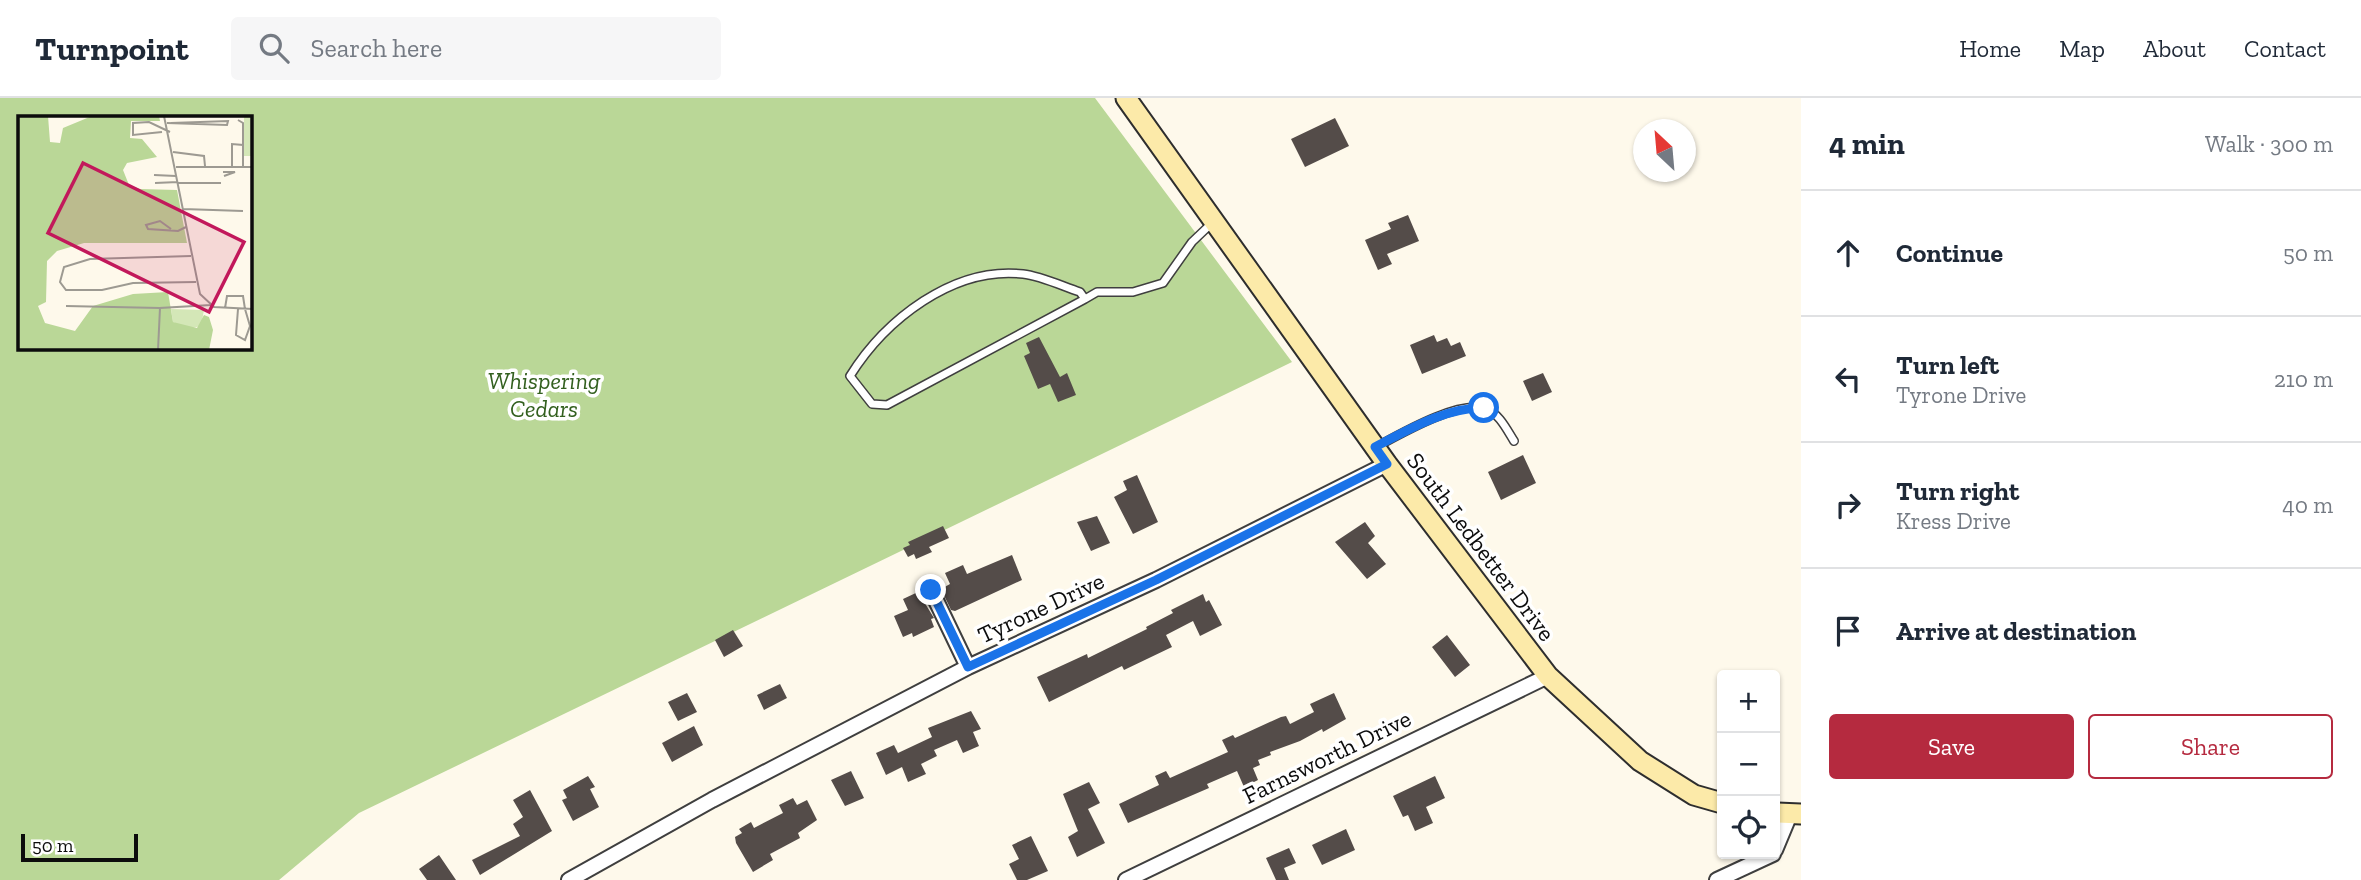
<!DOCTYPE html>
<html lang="en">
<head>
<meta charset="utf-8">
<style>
  :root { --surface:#fff; --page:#f6f6f7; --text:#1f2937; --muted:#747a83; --line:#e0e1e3; --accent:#b52a3f }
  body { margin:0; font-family:"Zilla Slab",serif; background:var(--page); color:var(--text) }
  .controls { position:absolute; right:21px; bottom:21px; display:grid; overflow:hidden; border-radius:7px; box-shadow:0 2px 5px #0004 }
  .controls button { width:63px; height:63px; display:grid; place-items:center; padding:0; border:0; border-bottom:2px solid var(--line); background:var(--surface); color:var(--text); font:35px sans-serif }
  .compass { position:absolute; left:1633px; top:21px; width:63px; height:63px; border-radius:50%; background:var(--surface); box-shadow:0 2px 5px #0004; rotate:334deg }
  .scale { position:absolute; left:21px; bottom:18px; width:117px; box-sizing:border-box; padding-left:7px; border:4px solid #0c0c0c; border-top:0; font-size:19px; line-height:24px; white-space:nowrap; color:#0c0c0c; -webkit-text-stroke:5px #fff; paint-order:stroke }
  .stop { position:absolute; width:21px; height:21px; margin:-16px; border:5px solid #1a73e8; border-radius:50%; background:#fff }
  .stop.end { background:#1a73e8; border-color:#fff; box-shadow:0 2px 7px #0008 }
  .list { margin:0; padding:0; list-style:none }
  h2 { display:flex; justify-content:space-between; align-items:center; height:91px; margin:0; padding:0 28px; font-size:30px }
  h2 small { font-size:23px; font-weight:400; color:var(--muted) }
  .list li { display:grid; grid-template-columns:46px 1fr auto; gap:21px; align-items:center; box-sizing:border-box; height:126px; padding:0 28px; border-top:2px solid var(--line) }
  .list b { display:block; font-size:26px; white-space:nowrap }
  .list p { margin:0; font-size:23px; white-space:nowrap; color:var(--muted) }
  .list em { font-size:23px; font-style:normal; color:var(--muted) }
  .actions { display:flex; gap:14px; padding:21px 28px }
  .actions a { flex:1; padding:16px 0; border:2px solid var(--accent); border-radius:7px; text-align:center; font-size:24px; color:var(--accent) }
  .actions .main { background:var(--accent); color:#fff }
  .icon { flex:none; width:38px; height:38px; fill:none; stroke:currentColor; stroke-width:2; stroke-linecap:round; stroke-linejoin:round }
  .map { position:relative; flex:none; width:1801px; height:782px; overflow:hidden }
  header { display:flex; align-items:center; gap:42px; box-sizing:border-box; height:98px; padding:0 35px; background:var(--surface); border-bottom:2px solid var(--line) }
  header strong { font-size:33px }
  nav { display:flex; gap:38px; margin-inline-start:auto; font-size:24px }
  .search { width:490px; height:63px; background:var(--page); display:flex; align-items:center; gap:18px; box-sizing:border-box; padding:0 24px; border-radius:7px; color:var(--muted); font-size:26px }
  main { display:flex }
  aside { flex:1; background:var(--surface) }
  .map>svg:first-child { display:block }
</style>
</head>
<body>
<header>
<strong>Turnpoint</strong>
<div class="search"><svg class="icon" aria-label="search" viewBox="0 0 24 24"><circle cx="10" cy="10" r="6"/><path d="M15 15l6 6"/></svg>Search here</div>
<nav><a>Home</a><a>Map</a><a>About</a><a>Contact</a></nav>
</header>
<main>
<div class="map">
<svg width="1801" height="782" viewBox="0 0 1801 782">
  <rect width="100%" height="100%" fill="#fef9eb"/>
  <path fill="#bad797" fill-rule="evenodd" d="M0,0H1095L1292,264L359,715L279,782H0ZM19,19H250V250H19Z"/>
  <path fill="#544c49" d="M1335,20L1349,48L1305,69L1291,41Z
    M1408,117L1419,143L1387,156L1392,166L1378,172L1365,142L1391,131L1388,125Z
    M1434,237L1437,244L1447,240L1451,248L1460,244L1466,258L1422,276L1410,247Z
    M1039,239L1060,279L1067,275L1076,297L1058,304L1050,286L1038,291L1024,258L1030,255L1026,245Z
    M1543,275L1552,294L1532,303L1523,283Z
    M1523,357L1536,385L1501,402L1488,374Z
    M1137,377L1158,424L1133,436L1114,399L1127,392L1123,383Z
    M1097,418L1110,445L1091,453L1077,424Z
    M1365,424L1375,438L1368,445L1386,466L1367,481L1335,444Z
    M943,428L949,440L929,449L932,454L916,461L914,456L908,459L903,450L910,447L908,444Z
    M1012,457L1022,482L955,513L951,512L941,491L950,486L945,475L963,467L967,476Z
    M918,494L934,520L931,521L934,529L913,539L912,535L903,539L894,518L908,512L903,501Z
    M1203,496L1206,504L1209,502L1222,527L1200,538L1193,523L1166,537L1172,549L1124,572L1122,568L1049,604L1037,579L1087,556L1088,560L1147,531L1146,529L1173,515L1171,512Z
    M733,532L743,548L724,559L715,542Z
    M1447,537L1470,567L1455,579L1432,549Z
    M780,586L787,600L764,612L757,597Z
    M687,595L697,614L678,623L668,604Z
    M1334,595L1346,621L1323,634L1322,631L1300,643L1270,654L1271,657L1258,662L1260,667L1253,670L1258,682L1244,689L1237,673L1207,686L1209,690L1128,725L1119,706L1159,687L1155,678L1166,673L1170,680L1228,654L1222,642L1233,637L1235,640L1281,619L1286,618L1290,626L1314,614L1310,606Z
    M971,613L981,631L973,634L979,648L963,655L957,642L934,652L937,658L921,666L926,676L908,684L902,669L886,677L876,655L894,647L898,655L932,639L928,630Z
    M694,628L703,647L672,664L662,645Z
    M851,673L864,700L845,708L831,682Z
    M588,678L595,689L590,691L599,709L573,723L562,702L567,700L563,692Z
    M1435,678L1445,700L1426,709L1433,725L1415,733L1408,717L1403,719L1393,698Z
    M1089,684L1100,705L1088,711L1105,745L1077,759L1068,739L1078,733L1063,696Z
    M530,692L552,733L480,777L472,762L520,738L513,726L523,719L513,702Z
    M793,700L797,707L807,702L817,722L798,735L800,740L770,756L773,762L753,774L736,745L735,739L742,735L739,731L751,724L754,730L783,715L779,707Z
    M1346,731L1355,752L1322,767L1312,747Z
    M1031,738L1048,773L1027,782H1017L1009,766L1019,761L1012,747Z
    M1289,750L1296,765L1284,770L1289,782H1276L1266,760Z
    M439,757L456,782H427L419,771Z"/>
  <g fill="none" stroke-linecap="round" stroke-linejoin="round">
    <defs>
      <path id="lane" d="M1085,201L1080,194C1062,188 1041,178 1023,176C953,168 885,222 850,278L872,306L887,307L1085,201L1097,194H1133L1163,185L1192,144L1213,124
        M1376,349C1400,336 1460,301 1486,311C1499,315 1507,332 1514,343"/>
      <path id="street" d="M931,492L968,569
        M1775,752L1790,716
        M569,782L712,702L968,569L1156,482L1387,366
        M1126,782L1548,578
        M1717,782L1773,756"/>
      <path id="secondary" d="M1126,0L1387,366L1548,578L1640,663L1694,697L1722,705
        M1775,715L1801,716"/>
    </defs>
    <use href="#lane" stroke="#3f3f3f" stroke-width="10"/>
    <use href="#street" stroke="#3f3f3f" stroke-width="18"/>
    <use href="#secondary" stroke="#2e2e2e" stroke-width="23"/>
    <use href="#lane" stroke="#fff" stroke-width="7"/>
    <use href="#street" stroke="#fff" stroke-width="14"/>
    <use href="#secondary" stroke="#fceaa9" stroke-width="19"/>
  </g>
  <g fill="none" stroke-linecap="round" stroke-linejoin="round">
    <path stroke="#1a73e8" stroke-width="9" d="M931,492L968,569L1156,482L1387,366L1375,349C1408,332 1446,309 1484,310"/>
  </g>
  <g text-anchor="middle" stroke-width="7" stroke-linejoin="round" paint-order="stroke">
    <g font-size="24" font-style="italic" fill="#33601f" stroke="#fff">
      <text x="544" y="291">Whispering<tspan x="544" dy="28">Cedars</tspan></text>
    </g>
    <g font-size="24" fill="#0c0c0c" stroke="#fff">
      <text transform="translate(1481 449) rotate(53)" y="8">South Ledbetter Drive</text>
      <text transform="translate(1041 510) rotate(-25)" y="8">Tyrone Drive</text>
      <text transform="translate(1327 659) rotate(-26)" y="8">Farnsworth Drive</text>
    </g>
  </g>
  <g transform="translate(18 18)">
    <rect width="234" height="234" fill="#fef9eb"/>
    <path d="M226,1H234V40H226ZM153,193L186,194L183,210L170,213L155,206Z" fill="#d4e7b7"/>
    <path d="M0,0H30L32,26L42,27L45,12L74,0H141L142,5H113L112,22L124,23L139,41L109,47L105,54L111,69L122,73L159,74L169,127H66L39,135L29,145L28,186L20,190L27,207L57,215L75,190L115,178L150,176L155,206L179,212L186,199L191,201L195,214L191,234H0Z" fill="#bad797"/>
    <path fill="none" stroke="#9d9a92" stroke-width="2" d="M146,0L182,178L196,191L235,193M220,4L225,7V29M149,7L209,9L210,5L153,7M144,16L115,19V7L131,6L152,16M155,36L186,40L187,50M158,51H235M214,51V28L225,29V51M205,56H217L206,60M136,59L158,60M137,67L160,66M160,67H203M165,93L225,95M153,113L142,105L128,109L130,113L160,115L168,111M173,140L72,143L46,151L42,166L48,174H84L115,167L178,166M48,190L142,192M207,192L209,180H225L227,193M220,193L218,219L227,224L232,210L227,193M140,234L142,192L193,189"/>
    <path fill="#c2185b" fill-opacity="0.15" stroke="#c2185b" stroke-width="3.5" d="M65,47L226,126L191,196L30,117Z"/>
    <rect width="234" height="234" fill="none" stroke="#0c0c0c" stroke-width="3.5"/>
  </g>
</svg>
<div class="controls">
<button>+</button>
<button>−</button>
<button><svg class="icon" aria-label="locate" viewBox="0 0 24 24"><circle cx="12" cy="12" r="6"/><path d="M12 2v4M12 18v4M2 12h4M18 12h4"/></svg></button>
</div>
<svg class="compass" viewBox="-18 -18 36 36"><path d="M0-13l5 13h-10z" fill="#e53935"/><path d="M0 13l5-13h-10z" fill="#747a83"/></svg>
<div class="scale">50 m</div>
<div class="stop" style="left:1484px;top:310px"></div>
<div class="stop end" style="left:931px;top:492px"></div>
</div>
<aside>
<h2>4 min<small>Walk · 300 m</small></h2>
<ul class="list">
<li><svg class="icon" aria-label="ahead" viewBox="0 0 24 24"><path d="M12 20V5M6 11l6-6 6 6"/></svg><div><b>Continue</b></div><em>50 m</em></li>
<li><svg class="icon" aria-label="left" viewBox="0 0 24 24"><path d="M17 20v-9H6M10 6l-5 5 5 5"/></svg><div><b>Turn left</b><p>Tyrone Drive</p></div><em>210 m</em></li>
<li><svg class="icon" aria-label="right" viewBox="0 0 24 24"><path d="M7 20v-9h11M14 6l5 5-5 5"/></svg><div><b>Turn right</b><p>Kress Drive</p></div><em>40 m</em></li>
<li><svg class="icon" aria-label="arrive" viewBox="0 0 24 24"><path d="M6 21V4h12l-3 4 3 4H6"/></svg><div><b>Arrive at destination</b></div></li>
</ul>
<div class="actions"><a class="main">Save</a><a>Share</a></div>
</aside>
</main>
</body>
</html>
